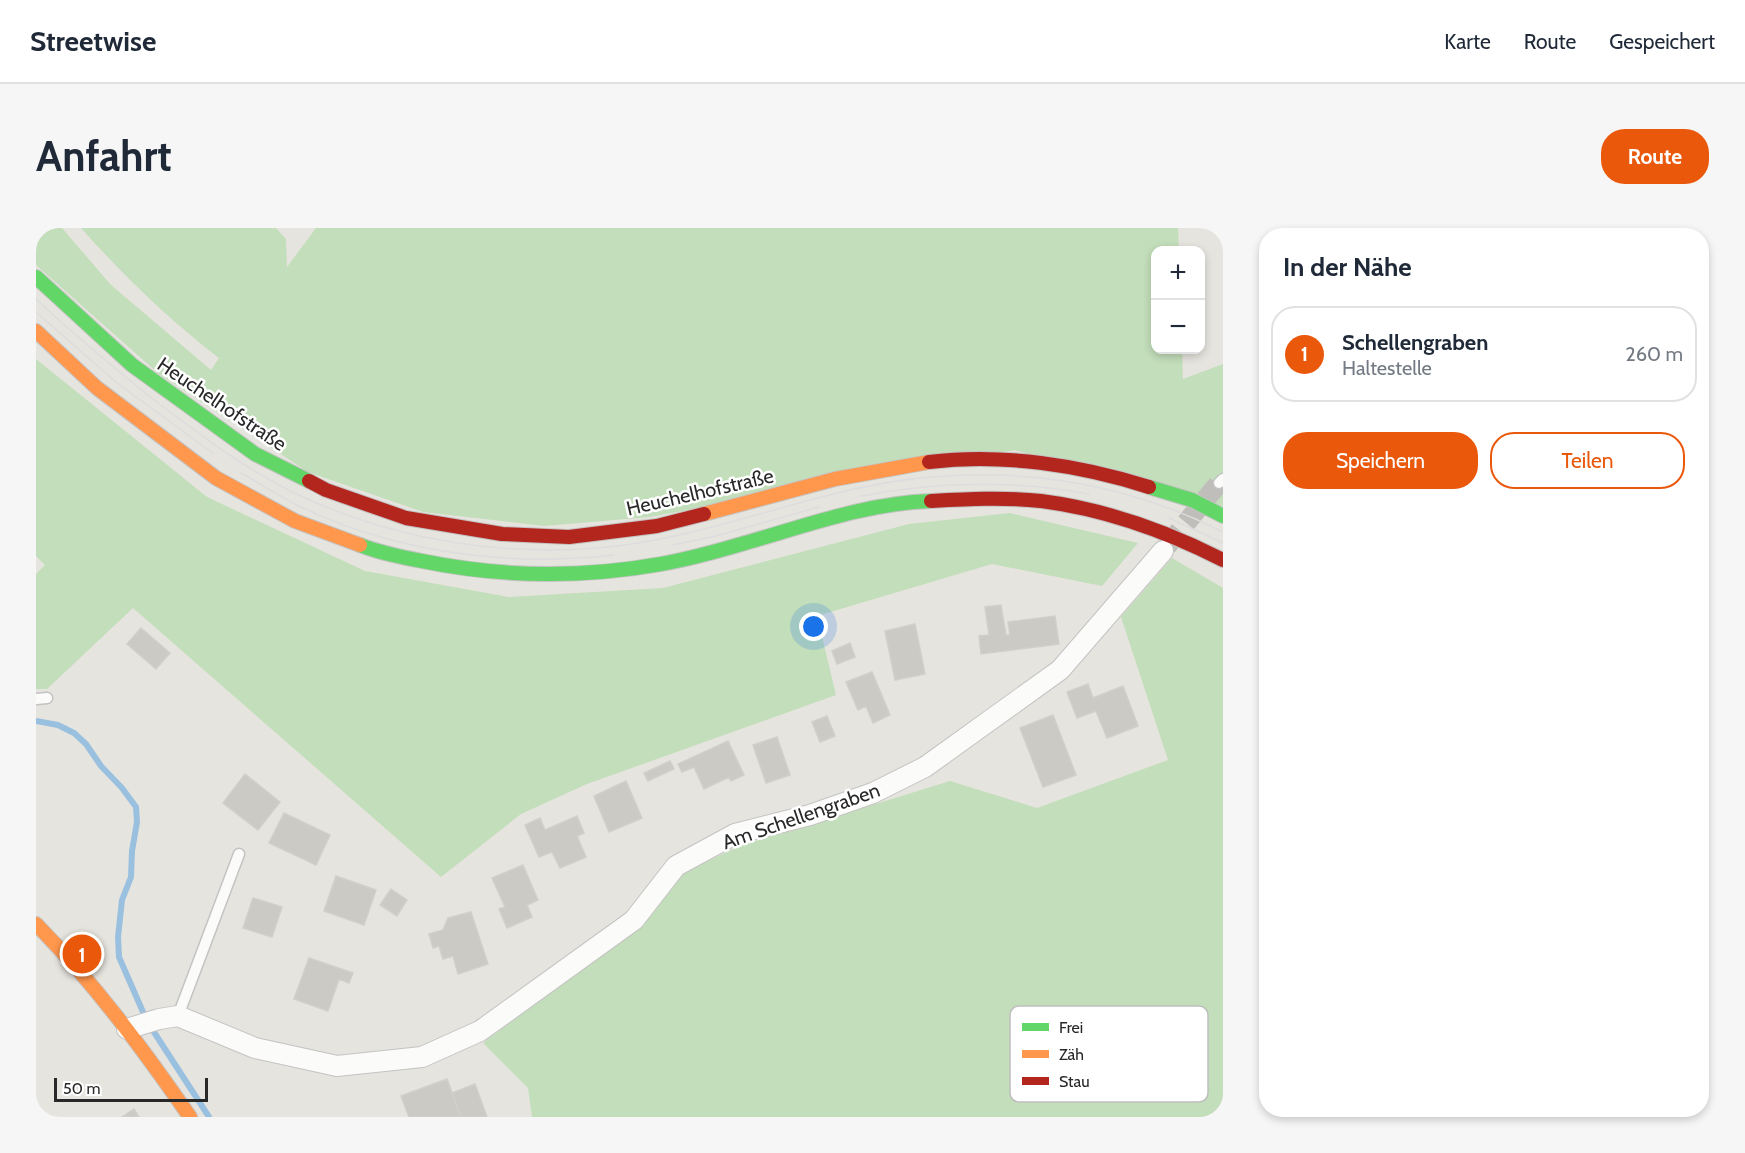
<!DOCTYPE html>
<html lang="de">
<head>
<meta charset="utf-8">
<style>
  :root { --surface:#fff; --page:#f6f6f7; --text:#1f2937; --muted:#747a83; --line:#e0e1e3; --accent:#ea580c }
  body { margin:0; font-family:Cabin,sans-serif; background:var(--page); color:var(--text) }
  .controls { position:absolute; right:18px; top:18px; display:grid; overflow:hidden; border-radius:12px; box-shadow:0 3px 9px #0003 }
  .controls button { width:54px; height:54px; display:grid; place-items:center; padding:0; border:0; border-bottom:2px solid var(--line); background:var(--surface); color:var(--text); font:30px sans-serif }
  .scale { position:absolute; left:18px; bottom:15px; width:154px; box-sizing:border-box; padding-left:6px; border:3px solid #282828; border-top:0; font-size:16px; line-height:21px; white-space:nowrap; color:#282828; -webkit-text-stroke:4px #fff; paint-order:stroke }
  .you { position:absolute; left:778px; top:399px; width:21px; height:21px; margin:-15px; border:4px solid #fff; border-radius:50%; background:#1a73e8; box-shadow:0 0 0 9px #1a73e833 }
  .badge { display:grid; place-items:center; width:39px; height:39px; border-radius:50%; background:var(--accent); color:#fff; font-size:20px; font-weight:700 }
  .pin { position:absolute; translate:-50% -50%; border:3px solid #fff; box-shadow:0 2px 6px #0006 }
  .list { margin:0; padding:0; list-style:none }
  h2 { display:flex; justify-content:space-between; align-items:center; height:78px; margin:0; padding:0 24px; font-size:26px }
  h2 small { font-size:20px; font-weight:400; color:var(--muted) }
  .list li { display:grid; grid-template-columns:39px 1fr auto; gap:18px; align-items:center; box-sizing:border-box; height:96px; margin:0 12px 12px; padding:0 12px; border:2px solid var(--line); border-radius:24px }
  .list b { display:block; font-size:22px; white-space:nowrap }
  .list p { margin:0; font-size:20px; white-space:nowrap; color:var(--muted) }
  .list em { font-size:20px; font-style:normal; color:var(--muted) }
  .actions { display:flex; gap:12px; padding:18px 24px }
  .actions a { flex:1; padding:14px 0; border:2px solid var(--accent); border-radius:24px; text-align:center; font-size:21px; color:var(--accent) }
  .actions .main { background:var(--accent); color:#fff }
  .map { position:relative; flex:none; width:1187px; height:889px; overflow:hidden; border-radius:24px }
  header { display:flex; align-items:center; gap:36px; box-sizing:border-box; height:84px; padding:0 30px; background:var(--surface); border-bottom:2px solid var(--line) }
  header strong { font-size:28px }
  nav { display:flex; gap:33px; margin-inline-start:auto; font-size:21px }
  .intro { display:flex; align-items:center; justify-content:space-between; box-sizing:border-box; height:144px; padding:0 36px }
  h1 { margin:0; font-size:42px }
  .button { padding:15px 27px; border-radius:24px; background:var(--accent); color:#fff; font-size:21px; font-weight:700 }
  main { display:flex; gap:36px; padding:0 36px }
  aside { flex:1; background:var(--surface); border-radius:24px; box-shadow:0 3px 9px #0003 }
  .map>svg:first-child { display:block }
</style>
</head>
<body>
<header>
<strong>Streetwise</strong>
<nav><a>Karte</a><a>Route</a><a>Gespeichert</a></nav>
</header>
<div class="intro"><h1>Anfahrt</h1><a class="button">Route</a></div>
<main>
<div class="map">
<svg width="1187" height="889" viewBox="0 0 1187 889">
  <rect width="100%" height="100%" fill="#e6e4de"/>
  <path fill="#c3deba" d="M0,0H26L75,57L175,142L183,130C132,91 88,48 45,0H240L250,11L251,39L280,0H1142L1143,22H1120V122H1146L1147,151L1187,136V278L978,222L614,289L508,298L387,284L272,244L123,146L0,37Z
    M0,131L171,269L329,343L473,369L627,360L873,296L974,285L1102,315L1066,358L956,336L781,388L800,467L551,556L485,586L405,649L97,380L11,461H0V346L9,337L0,328Z
    M1136,330L1187,360V889H496L492,860L447,815L601,699L644,646L704,618L914,553L1001,580L1132,532L1085,389Z"/>
  <g fill="none" stroke-linecap="round" stroke-linejoin="round">
    <path stroke="#9ac0e0" stroke-width="6" d="M0,493L22,497L38,505L50,516L65,538L86,560L100,579L101,594L96,623L95,649L86,672L82,709L83,729L107,784
      M116,801L173,889"/>
  </g>
  <path fill="#cbcac5" stroke="#d1cfca" stroke-width="1.5" d="M1169,0H1187V8L1183,9V0Z
    M965,377L970,407H974L972,394L1019,388L1023,416L945,426L943,408L953,407L949,379Z
    M879,396L889,446L859,452L849,403Z
    M105,400L134,425L120,441L91,416Z
    M814,415L819,429L801,436L796,423Z
    M836,444L854,487L837,495L830,478L822,482L810,454Z
    M1052,456L1057,470L1087,458L1102,498L1071,510L1060,483L1041,490L1031,464Z
    M1017,487L1040,547L1007,559L984,500Z
    M791,488L799,508L784,514L776,494Z
    M741,509L754,547L730,555L717,517Z
    M692,513L708,547L695,553L693,549L668,561L658,539L646,544L642,536Z
    M634,533L638,541L612,553L608,545Z
    M209,546L244,574L222,602L187,575Z
    M590,553L606,590L573,604L558,568Z
    M248,585L294,607L280,637L233,615Z
    M541,588L548,605L541,608L550,629L524,640L516,624L503,629L489,597L504,590L509,602Z
    M487,637L502,672L491,677L496,689L471,700L463,681L469,679L456,650Z
    M300,648L340,662L328,697L288,683Z
    M355,661L371,672L361,688L344,677Z
    M217,670L246,679L236,709L207,700Z
    M435,684L452,736L422,746L417,728L407,731L403,718L397,720L393,706L407,702L412,690Z
    M273,730L317,745L313,755L303,751L292,783L258,771Z
    M411,851L425,889H373L365,868Z
    M439,856L451,889H425L416,865Z
    M98,881L103,889H86Z"/>
  <g fill="none" stroke-linecap="round" stroke-linejoin="round">
    <path stroke="#c0beba" stroke-width="20" stroke-dasharray="20 10" stroke-linecap="butt" d="M1131,318L1183,255"/>
    <defs>
      <path id="lane" d="M1183,255L1187,251
        M0,471L11,470
        M142,788L203,626"/>
      <path id="street" d="M91,801L123,791L142,788L219,820L301,838L386,829L444,803L598,692L640,638L699,606L774,587L837,565L889,539L1024,442L1127,323"/>
      <path id="fast" d="M0,49L96,137L219,226L273,253
        M1113,259L1156,272L1187,288
        M324,317C344,325 365,329 386,333C464,349 547,350 625,336C653,331 682,323 709,315C769,298 831,275 895,273"/>
      <path id="slow" d="M0,103L61,160L180,250L259,293L324,317
        M668,286L799,251L893,234
        M0,696C58,755 107,821 154,889"/>
      <path id="jam" d="M893,234C966,225 1044,237 1113,259
        M273,253L290,262L370,290L466,306L533,309L621,298L668,286
        M895,273C931,271 968,269 1005,273C1068,281 1130,303 1187,332"/>
    </defs>
    <use href="#lane" stroke="#c4c3c3" stroke-width="13"/>
    <use href="#street" stroke="#c4c3c3" stroke-width="22"/>
    <use href="#fast" stroke="#c4c3c3" stroke-width="16"/>
    <use href="#slow" stroke="#c4c3c3" stroke-width="16"/>
    <use href="#jam" stroke="#c4c3c3" stroke-width="16"/>
    <use href="#lane" stroke="#fbfbfa" stroke-width="10"/>
    <use href="#street" stroke="#fbfbfa" stroke-width="20"/>
    <use href="#fast" stroke="#63d668" stroke-width="14"/>
    <use href="#slow" stroke="#ff974d" stroke-width="14"/>
    <use href="#jam" stroke="#b3261e" stroke-width="14"/>
    <path stroke="#dddcde" stroke-width="1.5" d="M0,71C37,106 77,139 117,171C164,207 213,244 267,269C365,314 475,330 581,318C662,308 739,279 818,261C943,233 1073,246 1187,304
      M0,84L81,155L178,226
      M205,245C225,256 244,269 265,279C361,325 474,339 578,327
      M826,268C902,253 976,252 1053,266
      M1133,290L1187,315
      M637,317L680,308L783,279"/>
  </g>
  <g text-anchor="middle" stroke-width="5" stroke-linejoin="round" paint-order="stroke">
    <g font-size="20" fill="#282828" stroke="#fff">
      <text transform="translate(186 176) rotate(34)" y="7">Heuchelhofstraße</text>
      <text transform="translate(664 264) rotate(-13)" y="7">Heuchelhofstraße</text>
      <text transform="translate(765 588) rotate(-19)" y="7">Am Schellengraben</text>
    </g>
  </g>
  <rect x="974" y="778" width="198" height="96" rx="9" fill="#fff" stroke="#bebebe" stroke-width="1.5"/>
  <rect x="986" y="795" width="27" height="8" fill="#63d668"/>
  <rect x="986" y="822" width="27" height="8" fill="#ff974d"/>
  <rect x="986" y="849" width="27" height="8" fill="#b3261e"/>
  <g font-size="16" fill="#282828">
    <text x="1023" y="805">Frei</text>
    <text x="1023" y="832">Zäh</text>
    <text x="1023" y="859">Stau</text>
  </g>
</svg>
<div class="controls">
<button>+</button>
<button>−</button>
</div>
<div class="scale">50 m</div>
<div class="you"></div>
<div class="pin badge" style="left:46px;top:726px">1</div>
</div>
<aside>
<h2>In der Nähe<small></small></h2>
<ul class="list">
<li><span class="badge">1</span><div><b>Schellengraben</b><p>Haltestelle</p></div><em>260 m</em></li>
</ul>
<div class="actions"><a class="main">Speichern</a><a>Teilen</a></div>
</aside>
</main>
</body>
</html>
